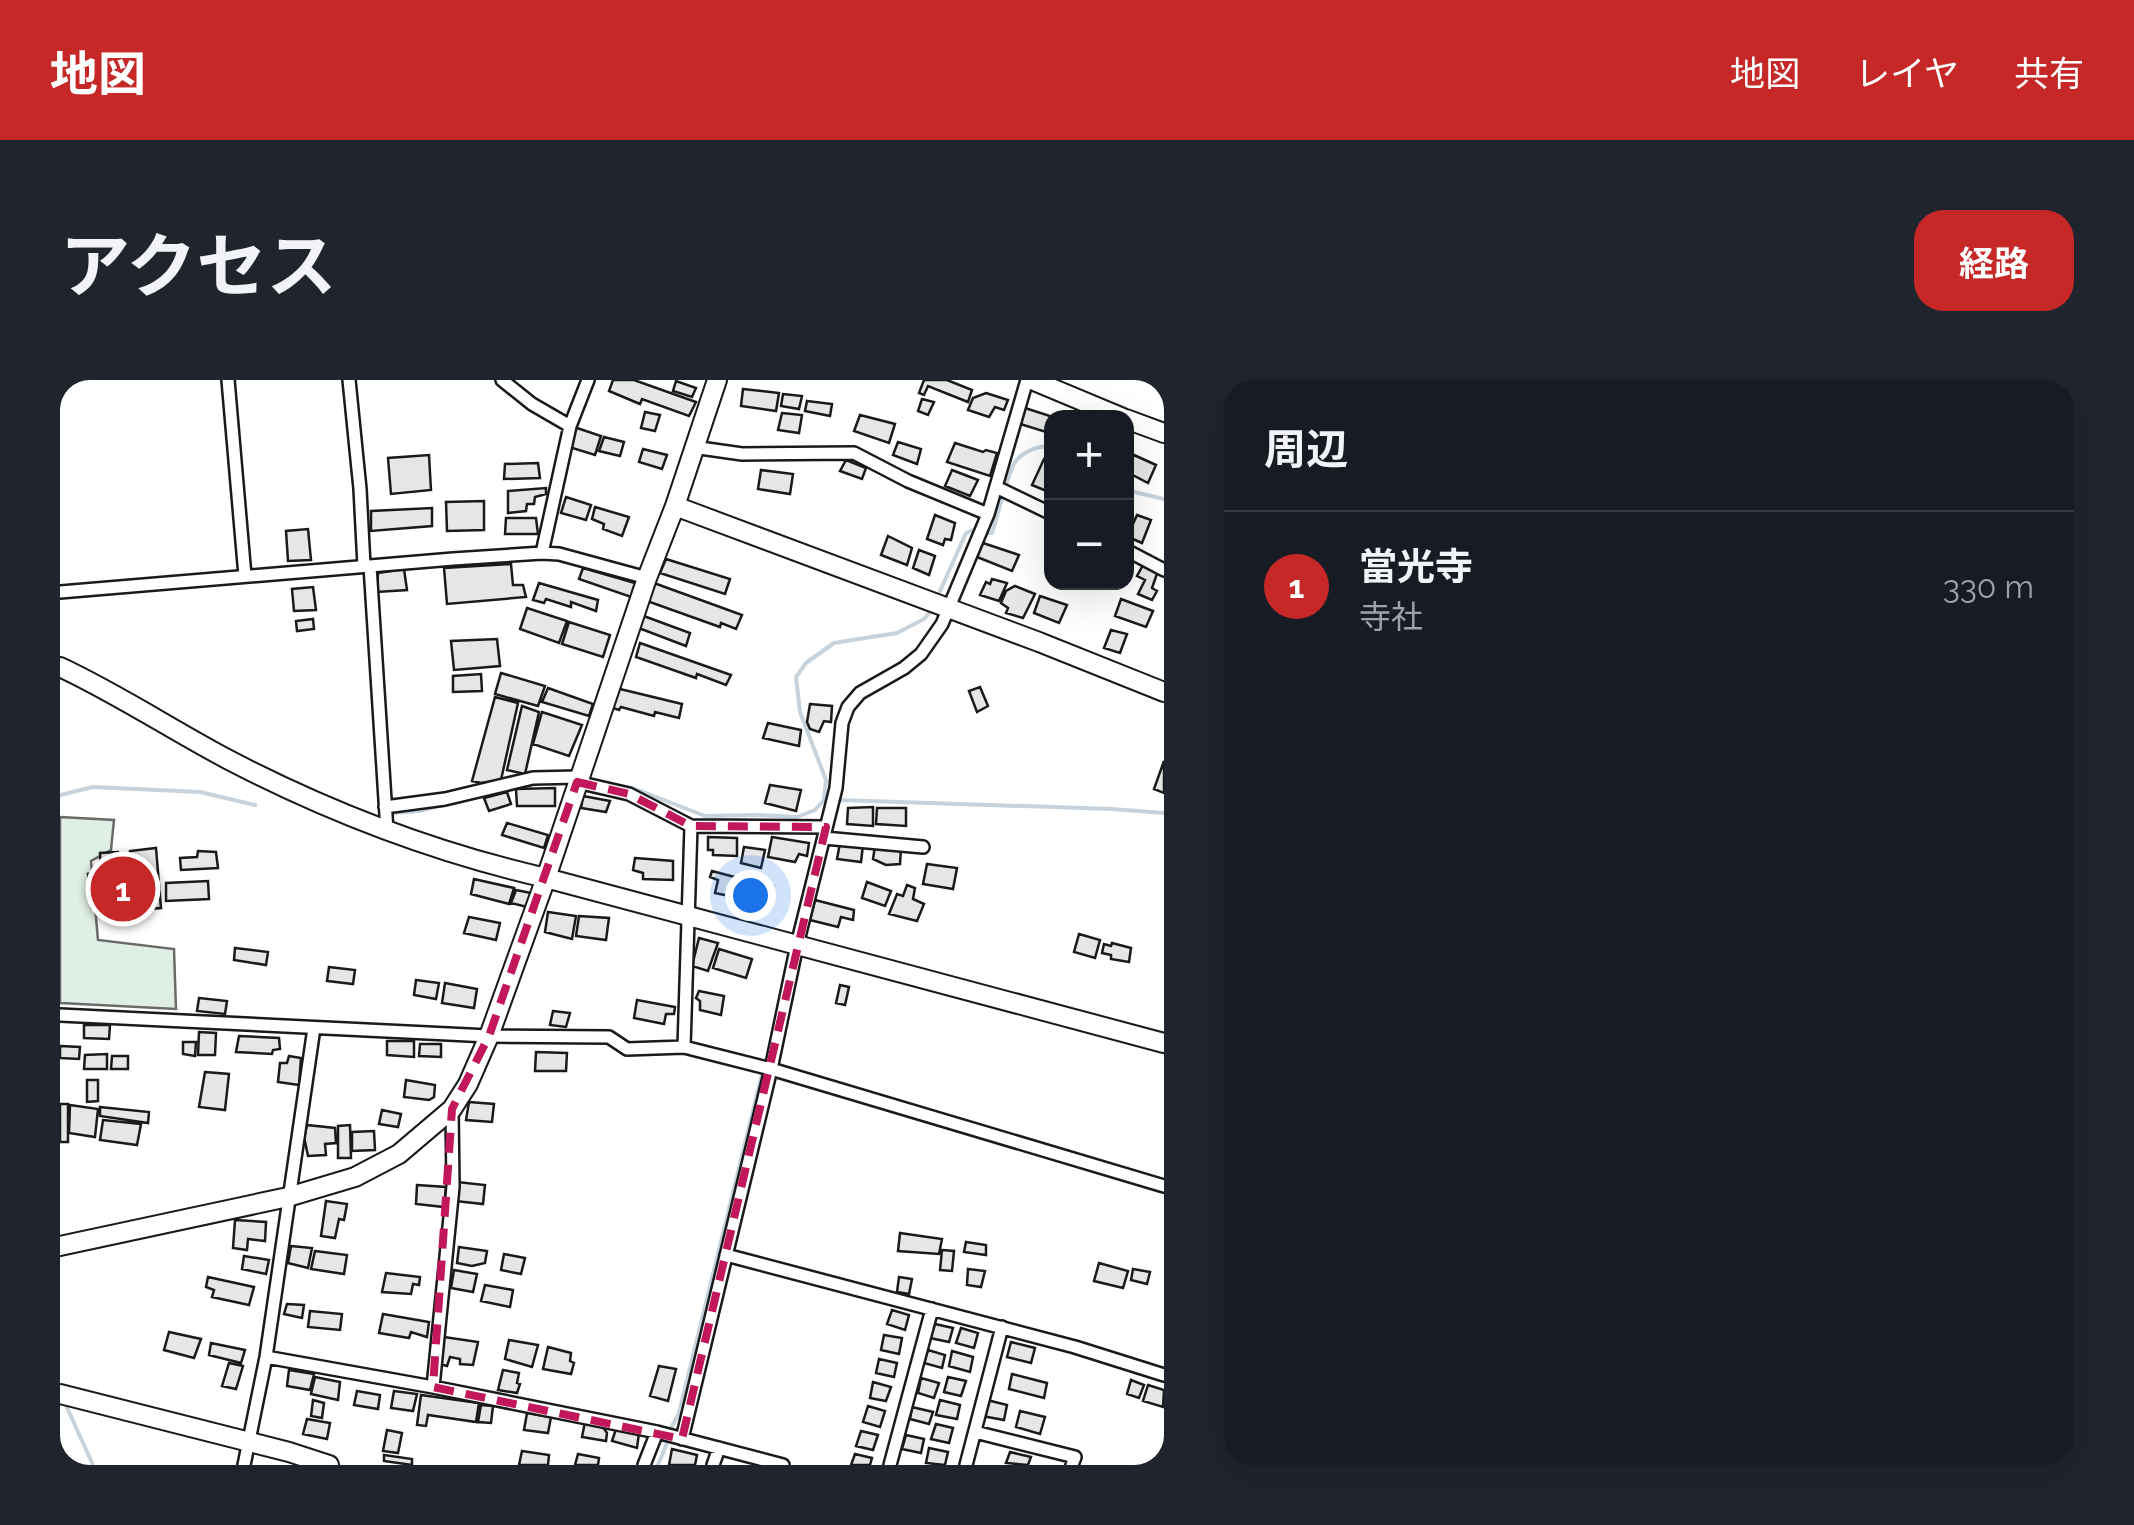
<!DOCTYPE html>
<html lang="ja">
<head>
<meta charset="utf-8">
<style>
  :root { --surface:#171b24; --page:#20242c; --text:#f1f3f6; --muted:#9ea1a6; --line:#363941; --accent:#c62828 }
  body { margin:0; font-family:Raleway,"Noto Sans JP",sans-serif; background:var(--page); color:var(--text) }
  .controls { position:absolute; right:30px; top:30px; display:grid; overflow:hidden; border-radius:20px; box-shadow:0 10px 40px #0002 }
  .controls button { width:90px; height:90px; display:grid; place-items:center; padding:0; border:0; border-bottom:2px solid var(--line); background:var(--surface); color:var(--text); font:50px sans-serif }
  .you { position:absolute; left:690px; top:515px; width:35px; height:35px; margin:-25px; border:8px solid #fff; border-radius:50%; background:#1a73e8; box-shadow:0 0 0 15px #1a73e833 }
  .badge { display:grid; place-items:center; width:65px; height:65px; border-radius:50%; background:var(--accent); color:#fff; font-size:32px; font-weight:700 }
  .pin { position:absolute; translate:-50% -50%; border:5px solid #fff; box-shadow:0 2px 10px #0006 }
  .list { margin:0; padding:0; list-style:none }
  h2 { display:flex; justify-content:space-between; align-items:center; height:130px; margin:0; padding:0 40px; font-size:42px }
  h2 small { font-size:32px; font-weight:400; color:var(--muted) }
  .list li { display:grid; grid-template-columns:65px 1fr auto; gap:30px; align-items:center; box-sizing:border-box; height:150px; padding:0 40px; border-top:2px solid var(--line) }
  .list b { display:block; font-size:38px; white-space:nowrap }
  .list p { margin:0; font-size:32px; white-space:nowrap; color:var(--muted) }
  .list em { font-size:32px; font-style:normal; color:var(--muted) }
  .map { position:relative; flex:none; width:1104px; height:1085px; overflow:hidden; border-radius:30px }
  header { display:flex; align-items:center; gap:60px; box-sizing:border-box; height:140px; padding:0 50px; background:var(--accent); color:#fff }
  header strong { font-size:48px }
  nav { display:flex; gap:55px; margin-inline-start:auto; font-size:35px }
  .intro { display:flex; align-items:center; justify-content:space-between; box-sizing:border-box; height:240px; padding:0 60px }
  h1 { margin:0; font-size:70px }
  .button { padding:25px 45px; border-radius:30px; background:var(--accent); color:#fff; font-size:35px; font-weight:700 }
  main { display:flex; gap:60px; padding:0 60px }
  aside { flex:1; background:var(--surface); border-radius:30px; box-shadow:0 10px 40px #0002 }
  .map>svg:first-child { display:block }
</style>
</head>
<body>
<header>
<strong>地図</strong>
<nav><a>地図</a><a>レイヤ</a><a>共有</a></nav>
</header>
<div class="intro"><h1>アクセス</h1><a class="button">経路</a></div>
<main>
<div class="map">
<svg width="1104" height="1085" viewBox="0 0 1104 1085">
  <rect width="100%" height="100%" fill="#fff"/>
  <path fill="#e0efe3" stroke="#6a6a6a" stroke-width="2.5" d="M0,437L54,440L51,470L31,481L38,560L114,569L116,629L0,623Z"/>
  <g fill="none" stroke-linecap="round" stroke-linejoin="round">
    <path stroke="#c6d2dc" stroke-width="4" d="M1066,110L1104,119
      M927,153H932C937,138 948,93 955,82C964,71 978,66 992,66
      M880,211L906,153L913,150
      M553,405L573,408L645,436L698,435L737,437L755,430L765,419
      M0,415L33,407L140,412L195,425
      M764,418L766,400L740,332L736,297L746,283L774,263L837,253L864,239L869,233
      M779,420L1052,429L1104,433
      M333,433L359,431L387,424
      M4,1021L33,1085
      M610,1050L619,1033L702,694
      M598,1085L607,1063"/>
  </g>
  <path fill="#e6e6e6" stroke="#1a1a1a" stroke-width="2.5" d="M553,0H574L636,22L629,36L582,19L580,24L549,11Z
    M864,0H887L912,10L908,22L868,6L864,15L859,13Z
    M616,1L636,8L632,17L613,11Z
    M683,9L719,13L716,31L681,26Z
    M926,13L948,20L944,30L935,27L929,37L908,30L913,18Z
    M723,14L742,16L739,29L721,26Z
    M862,19L874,22L868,35L858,31Z
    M747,21L772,24L770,36L745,31Z
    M962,27L990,36L986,52L957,43Z
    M585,32L600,35L595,51L581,48Z
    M722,33L742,35L739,53L718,50Z
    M800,35L835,44L829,63L794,51Z
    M514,47L541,56L535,75L509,67Z
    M544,57L564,62L560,76L539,71Z
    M838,62L861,69L857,84L833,75Z
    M895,63L923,72L926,70L937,73L930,96L887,82Z
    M583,69L607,75L602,89L579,82Z
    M369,75L371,110L331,114L328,78Z
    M1074,75L1096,85L1088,103L1067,92Z
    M984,79L992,82V105L989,112L972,105Z
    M786,80L806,88L802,99L780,91Z
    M478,83L480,98L444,99L445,84Z
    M701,90L733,94L730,114L698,109Z
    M892,90L918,100L910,116L885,106Z
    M486,108V114L475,117L474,124H467L466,131L448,133V111Z
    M506,117L531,125L526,140L501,133Z
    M424,121V150L387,151L386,122Z
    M535,127L569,137L562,156L543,149L544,144L532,139Z
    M372,128V146L311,151V131Z
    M875,135L895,143L891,160L885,159L883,165L867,159Z
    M1077,135L1091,140L1082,163L1066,156L1070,143L1073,144Z
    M446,138H476L478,154H445Z
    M248,149L251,180L228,181L226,151Z
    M828,156L852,168L847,185L821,175Z
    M923,163L959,175L952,191L917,177Z
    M859,170L875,176L869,195L853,188Z
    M606,179L670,199L665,214L600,193Z
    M451,184L453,205H463L466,217L387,224L384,188Z
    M1083,185L1098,191L1092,208L1097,211L1092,220L1078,214L1085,200L1077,196Z
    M523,188L575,203L571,217L519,199Z
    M344,189L347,210L317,212L318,193Z
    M932,199L947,203L939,221L920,215L926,202L930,204Z
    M479,203L538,220L536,231L511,222V227L486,219L484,223L473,220Z
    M594,203L682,235L676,249L661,243L660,247L587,221Z
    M955,206L975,214L963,238L946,233L948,228L941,223L946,211Z
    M253,207L256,230L234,231L232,209Z
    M980,216L1007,225L999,243L974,233Z
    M1061,219L1093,231L1086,247L1055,236Z
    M467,228L507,241L499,263L460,249Z
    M581,235L630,253L626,266L576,247Z
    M253,239L254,249L237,251L236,241Z
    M509,242L550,255L543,277L502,264Z
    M1051,250L1067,254L1060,273L1044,268Z
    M437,259L440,286L394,290L391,261Z
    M580,263L671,295L666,305L637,294L636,298L576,277Z
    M441,293L485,306L478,326L435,314Z
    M421,294L422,311L393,312V296Z
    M920,307L928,326L917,332L909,311Z
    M488,308L533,324L529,336L482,322Z
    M556,308L622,324L619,338L595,332L594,336L561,327L559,330L550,327Z
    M435,317L458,323L441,400L421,403L412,401Z
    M750,324L772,326L771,342L764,341L759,352L750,349L747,342Z
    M462,326L479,332L465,394L447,390Z
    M482,332L522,345L509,376L473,364Z
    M708,343L741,350L739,366L703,358Z
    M1104,381V413L1094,409Z
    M710,405L741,410L736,431L705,423Z
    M495,408V426H457L456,409Z
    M447,412L451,424L429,431L424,418Z
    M523,416L550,421L546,432L521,428Z
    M813,427V446L787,444L788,428Z
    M817,428H846V446L816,444Z
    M447,443L488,455L484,468L442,455Z
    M648,457L677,458V476L653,475V470H648Z
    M712,457L749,463L747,476L739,474L735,482L708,477Z
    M780,463L803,465L801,482L777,479Z
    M815,466L841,468L840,484L826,485L813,479Z
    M684,467L705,470L701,488L681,483Z
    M96,468L101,528L39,533L32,528L36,523L30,509L28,494L41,493L40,473L58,472L62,492L71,491L70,471Z
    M138,471L156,472L158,488L121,490L120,478L137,477Z
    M575,478L613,481V500L583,499V493L573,490Z
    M867,484L897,488L893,509L863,504Z
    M652,491L682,499L679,518L655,513L658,500L650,497Z
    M414,499L454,508L449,524L411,514Z
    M686,500L713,506L710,524L683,517Z
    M148,501L149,519L106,521V503Z
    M807,502L831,511L825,526L802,518Z
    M847,505L855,508L853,519L864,524L857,541L829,534L837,514L843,516Z
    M456,510L471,513L467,527L451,523Z
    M755,520L794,530L793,540L781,537L778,547L750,540Z
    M488,532L516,536L512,559L485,552Z
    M519,536L549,538L546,560L516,556Z
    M409,537L440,543L436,560L404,553Z
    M1019,554L1040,560L1035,578L1014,572Z
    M639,558L658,563L648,591L632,586Z
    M1052,563L1071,568L1069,582L1051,579V575L1042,573L1044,564L1051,566Z
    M175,568L208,572L206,585L174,580Z
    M659,569L692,579L686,598L653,588Z
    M269,587L295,590L293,604L267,601Z
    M356,600L379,603L376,619L354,615Z
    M385,603L417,609L414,628L382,623Z
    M780,605L789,607L785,625L776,623Z
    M639,611L664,616L661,635L640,630V621L636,618Z
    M139,618L167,621L165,634L137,631Z
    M577,620L615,627L614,634H606L604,644L574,638Z
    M493,631L510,633L506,647L490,645Z
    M24,645H50L49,659L24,658Z
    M139,652L156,653L155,675H138Z
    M179,656L219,658L220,669L213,670L212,674L176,672Z
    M327,661H354V677L327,675Z
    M123,662H136L135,676L123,674Z
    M360,664H381V677L359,676Z
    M0,666L20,667L19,679L0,678Z
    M476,672L507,673L506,691H475Z
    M47,674V689H24L25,675Z
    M52,676H68V689H51Z
    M229,676L241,678L239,705L218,702L220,683H227Z
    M145,692L169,694L165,730L139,727Z
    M27,700H38V721L27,722Z
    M346,700L375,705L374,717L369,720L344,717Z
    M409,722L434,724L432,742L406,740Z
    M0,724H8V762H0Z
    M10,725L38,729L35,757L9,753Z
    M40,727L89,732L88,743L40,736Z
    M322,730L341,734L338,747L319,744Z
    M43,740L81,744L77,765L40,760Z
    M247,745L275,748L276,763L265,764L266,775L248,776L244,757Z
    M290,745L291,778H278V746Z
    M314,751L315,770L292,771V752Z
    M397,802L425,805L423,824L395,821Z
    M357,805L386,807L384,827L356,824Z
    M266,821L287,824L284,840L279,839L275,858L261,856Z
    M175,840L206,842L205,861L188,859L187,870L173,868Z
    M840,853L882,859L879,874L838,871Z
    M906,862L926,865V875L904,872Z
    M231,866L252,868L248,888L228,883Z
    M399,867L427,871L425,883L412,886L397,883Z
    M882,870L894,871L892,891L880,890Z
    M255,871L287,875L284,894L251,889Z
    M444,874L465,878L461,894L441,890Z
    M184,876L209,880L206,894L182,889Z
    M1039,883L1068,891L1063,908L1034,901Z
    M908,889L925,891L921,907L907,905Z
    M1073,889L1090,892L1087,904L1071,900Z
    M394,890L417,894L413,912L391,908Z
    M326,893L360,897L359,905L353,904L351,914L322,912Z
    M148,897L194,907L189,925L152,917L154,910L146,907Z
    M839,897L852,899L849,914L837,912Z
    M425,905L453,910L450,927L421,921Z
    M227,924L244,925L242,938L224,934Z
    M832,930L849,935L845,950L827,944Z
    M250,931L282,934L280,950L248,947Z
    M323,934L369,942L367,957L351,952L349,958L319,953Z
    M875,944L893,948L889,962L870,958Z
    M901,948L918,953L914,968L896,963Z
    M109,952L141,959L134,978L104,970Z
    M824,955L842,958L839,974L821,970Z
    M384,957L418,962L413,985L400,984V979L390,977L387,986L379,984Z
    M449,960L478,965L472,987L445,979Z
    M951,962L975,968L971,983L947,977Z
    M151,963L185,970L181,983L149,975Z
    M488,967L511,973L510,981L514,983L511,994L483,989Z
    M868,970L885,975L882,988L864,983Z
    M892,971L913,977L910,992L889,986Z
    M819,979L837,983L834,997L816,993Z
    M169,983L183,986L176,1009L162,1006Z
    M599,986L616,989L608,1021L590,1016Z
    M229,990L254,994L250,1010L227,1006Z
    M443,990L459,993L457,1003L460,1004L457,1013L438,1010Z
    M952,994L987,1003L984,1018L949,1009Z
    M255,997L280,1002L278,1020L251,1014Z
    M888,997L906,1001L901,1016L884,1012Z
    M861,998L879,1003L874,1018L858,1013Z
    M1071,1000L1084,1005L1079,1018L1067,1014Z
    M813,1002L831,1007L826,1021L810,1018Z
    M1088,1005L1104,1010L1103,1027L1083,1021Z
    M297,1011L320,1015L318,1029L294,1025Z
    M334,1011L357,1014L353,1031L331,1028Z
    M361,1015L419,1023L416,1042L368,1035L366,1046L357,1045Z
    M253,1020L264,1023L262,1038L251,1036Z
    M880,1020L900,1025L897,1039L876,1035Z
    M927,1020L947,1025L944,1040L922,1036Z
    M421,1025L433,1026L431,1043L418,1042Z
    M808,1026L825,1031L820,1047L803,1042Z
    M852,1027L873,1032L869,1044L850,1039Z
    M960,1031L985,1037L980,1054L956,1047Z
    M467,1033L491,1037L488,1053L464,1050Z
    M247,1039L270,1043L267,1059L243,1054Z
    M525,1042L541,1044L547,1053L546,1061L522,1057Z
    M876,1044L893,1048L889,1063L871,1059Z
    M556,1049L579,1053L577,1068L552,1061Z
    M327,1050L342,1053L338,1073L323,1071Z
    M801,1051L818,1055L813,1070L796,1066Z
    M846,1055L864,1059L861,1073L842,1069Z
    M869,1068L888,1072L885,1085L866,1083Z
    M612,1069L637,1075L635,1085H609Z
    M462,1071L489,1075L488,1085H459Z
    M950,1072L971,1077L968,1085L946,1083Z
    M518,1074L539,1078L538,1085H515Z
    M795,1074L812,1078L810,1085H791Z
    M324,1075L352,1079V1085L324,1081Z"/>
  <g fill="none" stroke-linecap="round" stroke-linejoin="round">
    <defs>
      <path id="street" d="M168,0L185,196
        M289,0L300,109L304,186
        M442,0L472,24L510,46
        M633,67L682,74L794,73L848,101L928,134
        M936,107L992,134
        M1066,170L1104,190
        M482,173L510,46L528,0
        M310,186L327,451
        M0,212L393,179L482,173L499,174L587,198
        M517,402L569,414L631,446L766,447
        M325,427L385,419L473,398L519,397
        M764,458L863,467
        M0,635L429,656L549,657L567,669L624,667L711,689L1104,806
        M624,667L631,446
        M666,875L1015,967L1104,995
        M206,977L373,1007L597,1052L723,1085
        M373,1007L393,807L392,729
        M915,1052L1015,1077L1012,1085
        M622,1059L711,689L737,565L776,408L782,343L788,327L800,313L844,288L861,274L882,244L928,134L967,0
        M184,1085L206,977L254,648
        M584,1085L597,1052
        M653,1085L659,1068
        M830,1085L872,929
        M906,1085L942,947"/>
      <path id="secondary" d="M972,0L1063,38
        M1066,39L1104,53
        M615,126L979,262L1104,312
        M0,287C58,314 112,350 169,380C269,432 377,473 486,498L1104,663
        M0,866L228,817L295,797L339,774L392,729L408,704L429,656L486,498L587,198L615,126L657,0
        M0,1014L229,1072L269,1085"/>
    </defs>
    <use href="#street" stroke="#1a1a1a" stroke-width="16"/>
    <use href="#secondary" stroke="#1a1a1a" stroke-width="22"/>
    <use href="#street" stroke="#fff" stroke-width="11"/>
    <use href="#secondary" stroke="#fff" stroke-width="18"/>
  </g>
  <path fill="none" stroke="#c2185b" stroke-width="8" stroke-dasharray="20 12" stroke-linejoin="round" d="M517,402L569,414L631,446L766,447L622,1059L373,1007L392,729L429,656Z"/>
</svg>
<div class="controls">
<button>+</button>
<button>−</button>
</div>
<div class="you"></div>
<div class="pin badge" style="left:63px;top:509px">1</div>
</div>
<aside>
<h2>周辺<small></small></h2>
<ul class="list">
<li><span class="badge">1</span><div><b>當光寺</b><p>寺社</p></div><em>330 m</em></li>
</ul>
</aside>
</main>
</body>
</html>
